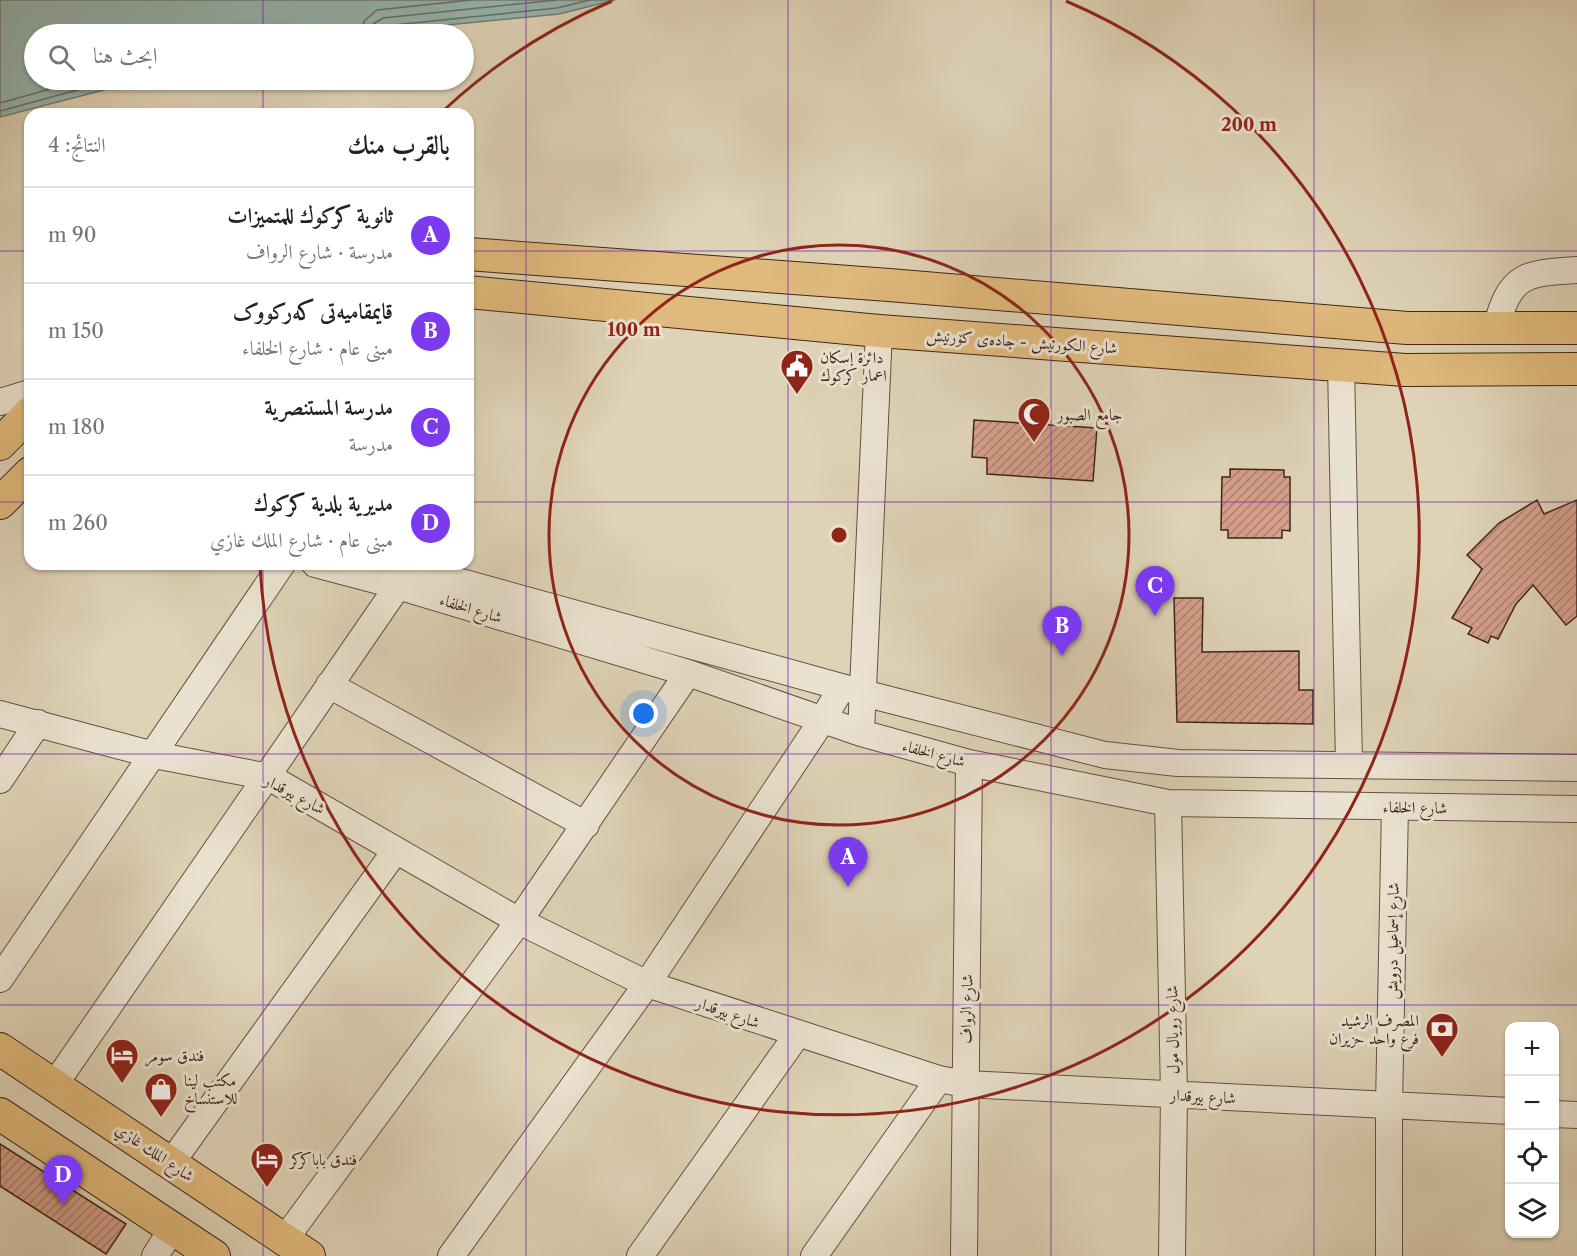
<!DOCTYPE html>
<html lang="ar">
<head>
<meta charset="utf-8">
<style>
  :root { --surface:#fff; --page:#f2f2f2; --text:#222; --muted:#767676; --line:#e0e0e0; --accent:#7c3aed }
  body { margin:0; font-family:"Libre Caslon Text",Amiri,serif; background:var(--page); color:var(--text); direction:rtl }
  .controls { position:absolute; right:18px; bottom:18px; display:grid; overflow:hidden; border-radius:12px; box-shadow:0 2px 4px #0004 }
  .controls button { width:54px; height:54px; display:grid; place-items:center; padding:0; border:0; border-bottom:2px solid var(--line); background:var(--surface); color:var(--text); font:30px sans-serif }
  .you { position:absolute; left:644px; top:714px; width:21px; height:21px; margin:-15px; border:4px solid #fff; border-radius:50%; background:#1a73e8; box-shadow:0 0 0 9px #1a73e833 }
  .badge { display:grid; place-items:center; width:39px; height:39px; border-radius:50%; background:var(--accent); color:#fff; font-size:20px; font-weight:700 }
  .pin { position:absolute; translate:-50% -50px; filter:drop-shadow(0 2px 3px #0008) }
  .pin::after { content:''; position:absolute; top:32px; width:21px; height:18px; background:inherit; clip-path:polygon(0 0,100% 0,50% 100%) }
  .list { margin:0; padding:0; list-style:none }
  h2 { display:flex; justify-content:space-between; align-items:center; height:78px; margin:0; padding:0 24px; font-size:26px }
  h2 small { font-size:20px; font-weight:400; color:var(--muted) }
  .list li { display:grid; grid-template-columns:39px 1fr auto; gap:18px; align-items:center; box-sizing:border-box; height:96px; padding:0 24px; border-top:2px solid var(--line) }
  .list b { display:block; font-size:22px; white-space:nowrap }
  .list p { margin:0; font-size:20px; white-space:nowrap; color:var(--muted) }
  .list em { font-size:20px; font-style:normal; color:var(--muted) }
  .icon { flex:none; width:33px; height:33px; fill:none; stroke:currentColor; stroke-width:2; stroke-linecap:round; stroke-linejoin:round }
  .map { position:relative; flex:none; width:1577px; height:1256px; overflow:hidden; direction:ltr }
  .search { position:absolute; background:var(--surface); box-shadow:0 2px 4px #0004; left:24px; top:24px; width:450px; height:66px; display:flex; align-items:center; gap:15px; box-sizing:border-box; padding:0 21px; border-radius:33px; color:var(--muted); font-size:22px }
  .panel { position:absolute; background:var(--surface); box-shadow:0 2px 4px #0004; left:24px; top:108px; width:450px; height:462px; border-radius:18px; direction:rtl }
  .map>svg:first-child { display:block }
</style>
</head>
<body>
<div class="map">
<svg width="1577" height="1256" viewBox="0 0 1577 1256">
  <defs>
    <pattern id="building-hatch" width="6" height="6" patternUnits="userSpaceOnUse" patternTransform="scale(1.5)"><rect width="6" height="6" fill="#d59f8a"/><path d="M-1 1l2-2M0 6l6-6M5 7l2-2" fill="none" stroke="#ae8170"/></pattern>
  </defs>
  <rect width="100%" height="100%" fill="#dfd3b7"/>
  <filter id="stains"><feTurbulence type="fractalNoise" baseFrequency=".00333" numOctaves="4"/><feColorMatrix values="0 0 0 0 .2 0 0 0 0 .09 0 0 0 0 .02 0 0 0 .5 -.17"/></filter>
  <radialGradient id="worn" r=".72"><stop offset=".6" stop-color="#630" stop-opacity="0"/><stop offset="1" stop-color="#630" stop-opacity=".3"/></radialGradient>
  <path fill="#94b7b3" stroke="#737d76" stroke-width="1.5" d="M0,0H615L559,14L356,34H34V80H142L0,117Z"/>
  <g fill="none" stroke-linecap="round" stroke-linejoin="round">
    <path stroke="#6a6e67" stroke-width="1.5" d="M361,34L364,21L377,10L471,0
      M370,34L373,24L383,18L557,0
      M378,34L379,29L384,26L557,8L590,0
      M0,103L82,80
      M0,111L114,80"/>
  </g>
  <path fill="url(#building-hatch)" stroke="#41251b" stroke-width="1.5" d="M974,420L1097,428L1093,481L987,474V458L972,457Z
    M1230,469L1284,470V477H1290V531L1282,530V538H1228V530H1221L1222,477H1230Z
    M1537,500L1544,514L1577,500V616L1566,625L1533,585L1516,604L1498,639L1491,636L1488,643L1468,634L1472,628L1452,618L1482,569L1467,555L1499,523Z
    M1174,598H1203L1202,652L1299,651V690H1313V724L1177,722Z
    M0,1144L126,1224L106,1254L0,1186Z"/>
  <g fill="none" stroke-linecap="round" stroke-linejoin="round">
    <defs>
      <path id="minor" d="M1496,328C1510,274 1525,273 1577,270
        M1341,365L1349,764
        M0,402L30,393
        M315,564L398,586L688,673L861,733L969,763L1168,803L1577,809
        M396,564L863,693L1105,755L1178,763L1577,768
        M329,685L586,825
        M0,714L154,755L269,777L519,921L647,984L939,1079L965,1084L1510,1111
        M861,733L879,331
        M0,780L38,723
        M1168,803L1174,1094L1172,1256
        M0,979L282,564
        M55,1084L398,586
        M1554,1114L1577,1115
        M171,1163L396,850
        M285,1239L519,921L688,673
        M155,1256L172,1229
        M451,1256L647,984L823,719L842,687
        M640,1256L797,1035
        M814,1256L939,1079
        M964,1256L969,763
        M1389,1256V1105L1395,807"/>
      <path id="major" d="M468,254L889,285L1407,328H1577
        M468,292L879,331L1405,370L1577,369
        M0,444L30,413
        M0,503L30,473
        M0,1049L309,1256
        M0,1114L214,1256"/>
    </defs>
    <use href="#minor" stroke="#685042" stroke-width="28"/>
    <use href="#major" stroke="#41251b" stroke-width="34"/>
    <use href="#minor" stroke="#eae2d0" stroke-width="26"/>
    <use href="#major" stroke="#e0ba7c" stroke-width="32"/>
  </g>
  <path fill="none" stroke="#7b2cbf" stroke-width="1.5" stroke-opacity="0.55" d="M263,0V34M526,0V1256M788,0V1256M1051,0V1256M1314,0V1256M263,80V114M0,251H30M468,251H1577M0,502H30M468,502H1577M263,564V1256M0,754H1577M0,1005H1577"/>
  <g fill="none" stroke="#8f2418" stroke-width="3">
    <circle cx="839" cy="535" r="290"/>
    <path d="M443 111A580 580 0 0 1 612 1M1066 1A580 580 0 1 1 260 565"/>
  </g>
  <defs>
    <symbol id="civic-pin" viewBox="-11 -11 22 30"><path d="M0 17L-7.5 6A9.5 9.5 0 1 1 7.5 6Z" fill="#8f2418" stroke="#eae2d0"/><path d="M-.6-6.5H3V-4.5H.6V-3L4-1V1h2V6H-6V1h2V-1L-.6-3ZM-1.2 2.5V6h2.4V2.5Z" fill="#fff"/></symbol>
    <symbol id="mosque-pin" viewBox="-11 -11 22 30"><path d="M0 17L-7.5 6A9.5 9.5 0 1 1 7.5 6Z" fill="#8f2418" stroke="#eae2d0"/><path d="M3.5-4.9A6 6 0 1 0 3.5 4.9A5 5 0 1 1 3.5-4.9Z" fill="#fff"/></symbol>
    <symbol id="bank-pin" viewBox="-11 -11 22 30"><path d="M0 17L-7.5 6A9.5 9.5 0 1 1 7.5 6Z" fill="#8f2418" stroke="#eae2d0"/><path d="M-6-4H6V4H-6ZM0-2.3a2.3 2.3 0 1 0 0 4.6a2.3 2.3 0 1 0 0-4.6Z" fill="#fff"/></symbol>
    <symbol id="hotel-pin" viewBox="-11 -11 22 30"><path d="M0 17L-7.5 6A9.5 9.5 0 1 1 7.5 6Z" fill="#8f2418" stroke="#eae2d0"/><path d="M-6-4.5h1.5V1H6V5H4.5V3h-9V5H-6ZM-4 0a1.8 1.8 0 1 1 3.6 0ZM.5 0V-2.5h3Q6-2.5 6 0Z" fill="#fff"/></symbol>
    <symbol id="shop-pin" viewBox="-11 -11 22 30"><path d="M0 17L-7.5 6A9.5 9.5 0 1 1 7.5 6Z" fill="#8f2418" stroke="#eae2d0"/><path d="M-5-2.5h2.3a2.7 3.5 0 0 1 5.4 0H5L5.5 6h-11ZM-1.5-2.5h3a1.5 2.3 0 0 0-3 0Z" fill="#fff"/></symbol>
  </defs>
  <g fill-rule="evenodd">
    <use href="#civic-pin" x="778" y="347" width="38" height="52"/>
    <use href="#mosque-pin" x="1015" y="395" width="38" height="52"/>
    <use href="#bank-pin" x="1423" y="1010" width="38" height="52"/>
    <use href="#hotel-pin" x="103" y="1036" width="38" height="52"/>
    <use href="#shop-pin" x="142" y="1070" width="38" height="52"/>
    <use href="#hotel-pin" x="248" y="1140" width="38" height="52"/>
  </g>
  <g text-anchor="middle" stroke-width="6" stroke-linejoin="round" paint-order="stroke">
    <g font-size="16" fill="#41251b" stroke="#eae2d0">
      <text transform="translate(1022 341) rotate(4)" y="6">شارع الكورنيش - جادەی کۆرنیش</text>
      <text transform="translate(471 608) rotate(17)" y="6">شارع الخلفاء</text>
      <text transform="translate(934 753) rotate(15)" y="6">شارع الخلفاء</text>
      <text transform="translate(295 794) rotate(28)" y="6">شارع بيرقدار</text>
      <text transform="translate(1415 807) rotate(1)" y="6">شارع الخلفاء</text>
      <text transform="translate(1392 941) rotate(-89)" y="6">شارع إسماعيل درويش</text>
      <text transform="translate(966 1009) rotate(-89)" y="6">شارع الرواف</text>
      <text transform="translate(728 1012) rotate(19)" y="6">شارع بيرقدار</text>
      <text transform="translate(1172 1030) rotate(-91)" y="6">شارع رويال مول</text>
      <text transform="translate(1203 1096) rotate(3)" y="6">شارع بيرقدار</text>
      <text transform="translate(155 1152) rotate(34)" y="6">شارع الملك غازي</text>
    </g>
    <g font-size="16" fill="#41251b" stroke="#eae2d0" text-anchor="start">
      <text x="820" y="363">دائرة إسكان<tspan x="820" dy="18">اعمار كركوك</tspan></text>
      <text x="1057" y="420">جامع الصبور</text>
      <text x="1419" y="1026" text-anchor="end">المصرف الرشید<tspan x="1419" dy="18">فرع واحد حزیران</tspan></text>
      <text x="145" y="1061">فندق سومر</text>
      <text x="184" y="1086">مكتب لينا<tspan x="184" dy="18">للاستنساخ</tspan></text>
      <text x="290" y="1165">فندق باباكركر</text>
    </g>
  </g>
  <circle cx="839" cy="535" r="9" fill="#8f2418" stroke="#eae2d0" stroke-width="3"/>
  <g font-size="18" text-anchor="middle" font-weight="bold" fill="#8f2418" stroke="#eae2d0" stroke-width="6" stroke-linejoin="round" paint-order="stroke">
    <text x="1249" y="131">200 m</text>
    <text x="634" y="336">100 m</text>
  </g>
  <rect width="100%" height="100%" filter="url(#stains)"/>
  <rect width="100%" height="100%" fill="url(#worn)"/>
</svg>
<div class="controls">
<button>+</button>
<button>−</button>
<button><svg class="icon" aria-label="locate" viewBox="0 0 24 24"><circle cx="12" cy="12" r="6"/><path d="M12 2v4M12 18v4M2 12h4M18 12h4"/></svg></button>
<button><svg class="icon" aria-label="layers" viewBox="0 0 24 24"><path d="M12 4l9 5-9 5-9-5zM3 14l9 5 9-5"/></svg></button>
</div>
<div class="you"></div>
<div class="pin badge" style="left:848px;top:887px">A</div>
<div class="pin badge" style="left:1062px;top:656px">B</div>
<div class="pin badge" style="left:1155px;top:616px">C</div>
<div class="pin badge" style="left:63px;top:1205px">D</div>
<div class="search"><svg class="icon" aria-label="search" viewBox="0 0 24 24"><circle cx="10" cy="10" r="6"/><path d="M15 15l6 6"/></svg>ابحث هنا</div>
<section class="panel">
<h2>بالقرب منك<small>النتائج: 4</small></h2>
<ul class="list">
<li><span class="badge">A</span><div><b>ثانوية كركوك للمتميزات</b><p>مدرسة · شارع الرواف</p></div><em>90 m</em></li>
<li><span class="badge">B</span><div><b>قایمقامیەتی کەرکووک</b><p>مبنى عام · شارع الخلفاء</p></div><em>150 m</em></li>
<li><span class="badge">C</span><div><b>مدرسة المستنصرية</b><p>مدرسة</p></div><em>180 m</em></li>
<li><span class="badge">D</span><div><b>مديرية بلدية كركوك</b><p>مبنى عام · شارع الملك غازي</p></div><em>260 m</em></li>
</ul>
</section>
</div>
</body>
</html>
